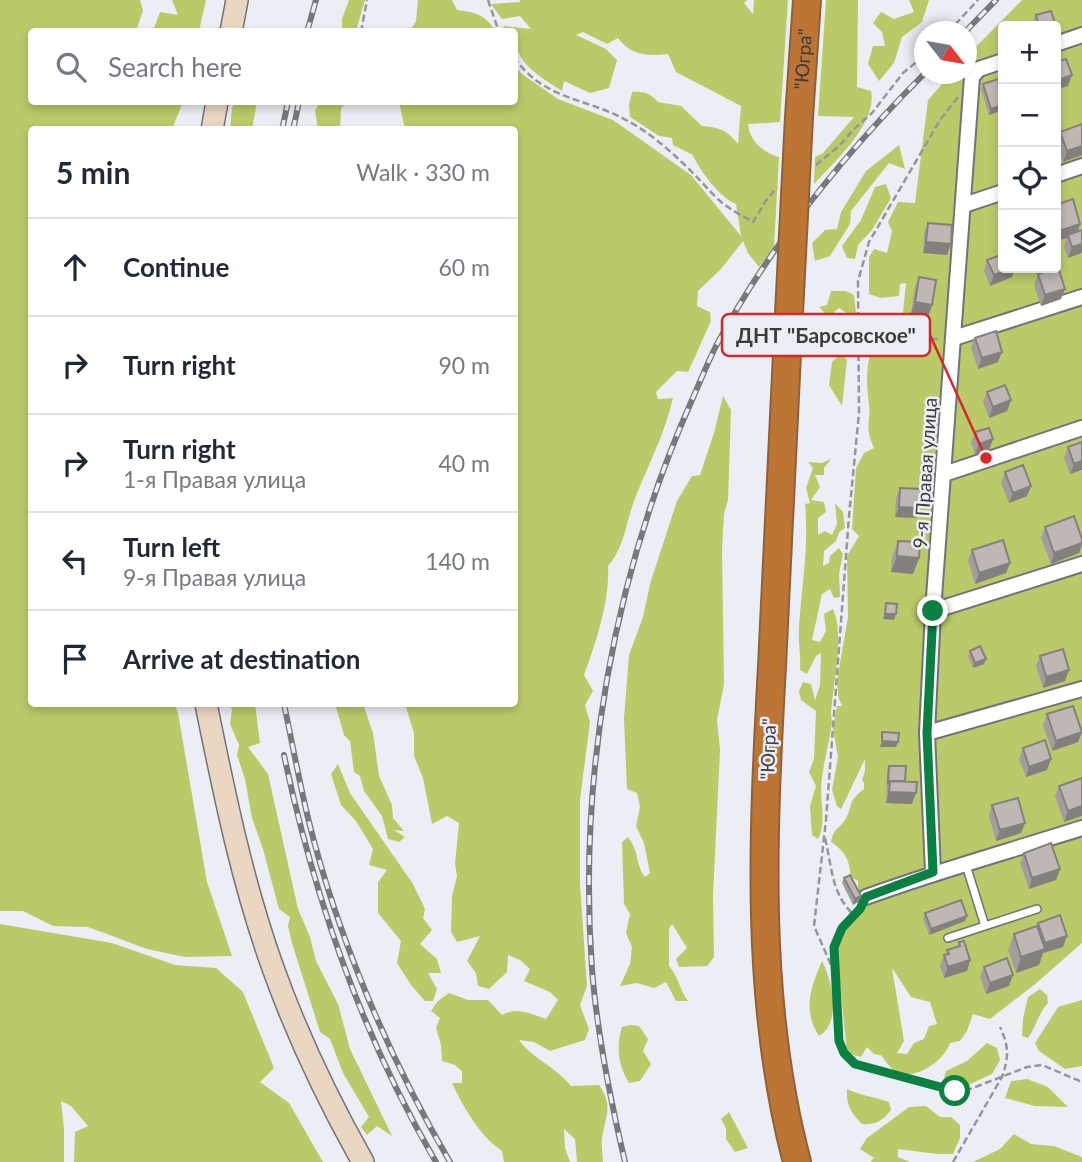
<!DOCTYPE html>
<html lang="en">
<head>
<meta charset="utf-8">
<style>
  :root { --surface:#fff; --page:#f6f6f7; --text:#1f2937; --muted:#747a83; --line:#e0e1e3 }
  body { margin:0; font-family:Lato,sans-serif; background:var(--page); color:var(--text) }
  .controls { position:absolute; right:21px; top:21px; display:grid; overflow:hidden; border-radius:7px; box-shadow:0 4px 10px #0003 }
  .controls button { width:63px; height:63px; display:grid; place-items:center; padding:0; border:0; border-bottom:2px solid var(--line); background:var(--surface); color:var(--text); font:35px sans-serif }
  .compass { position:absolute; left:914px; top:21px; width:63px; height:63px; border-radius:50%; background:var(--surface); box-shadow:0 4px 10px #0003; rotate:121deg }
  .stop { position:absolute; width:21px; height:21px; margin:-16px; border:5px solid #0b8043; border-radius:50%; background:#fff }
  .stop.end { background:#0b8043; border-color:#fff; box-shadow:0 2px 7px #0008 }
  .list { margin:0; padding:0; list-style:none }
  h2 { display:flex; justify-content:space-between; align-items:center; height:91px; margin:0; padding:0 28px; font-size:30px }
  h2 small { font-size:23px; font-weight:400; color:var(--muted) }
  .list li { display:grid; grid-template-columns:46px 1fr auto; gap:21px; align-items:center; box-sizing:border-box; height:98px; padding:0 28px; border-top:2px solid var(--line) }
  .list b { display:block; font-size:26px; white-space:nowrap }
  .list p { margin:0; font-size:23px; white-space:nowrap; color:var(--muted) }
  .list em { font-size:23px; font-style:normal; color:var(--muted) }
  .icon { flex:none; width:38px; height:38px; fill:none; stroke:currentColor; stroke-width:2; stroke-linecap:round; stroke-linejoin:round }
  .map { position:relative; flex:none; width:1082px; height:1162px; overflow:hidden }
  .search { position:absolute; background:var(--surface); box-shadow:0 4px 10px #0003; left:28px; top:28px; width:490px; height:77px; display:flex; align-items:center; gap:18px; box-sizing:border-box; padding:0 24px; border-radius:7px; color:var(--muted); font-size:26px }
  .panel { position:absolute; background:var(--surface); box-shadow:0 4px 10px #0003; left:28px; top:126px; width:490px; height:581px; border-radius:7px }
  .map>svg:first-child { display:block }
</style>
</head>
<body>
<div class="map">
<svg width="1082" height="1162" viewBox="0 0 1082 1162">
  <rect width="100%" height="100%" fill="#eceef5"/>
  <path fill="#baca69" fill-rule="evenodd" d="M0,0H140L143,11L137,28L153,31L160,12L178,15L172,0H206L199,31L32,32V102H183L172,129L32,130V704H174L178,713L207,882L232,956L185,957L147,949L88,927L53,926L23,911H0Z
    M349,0H365L356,31H342V19Z
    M418,0H452L457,10C474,12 487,15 495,31H410L416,21Z
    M519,0H747L744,3L753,14L754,0H788L780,122L748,124C750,141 762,152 779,157L774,247L759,267L748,253L743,241L721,269L698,291L697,306L710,312L711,321L688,372L677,371L656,392L658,399L673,398C665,434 647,467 634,501C626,523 624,548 608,566C610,600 596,643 584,675L593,691L585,705L590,722L580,800V884L587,986L580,1005L589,1029L585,1040L550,1051L534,1042L519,1040C533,1059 556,1067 571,1086L599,1085C614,1106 605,1116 602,1139C601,1146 603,1155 603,1162H577L575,1139L564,1129L565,1148L570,1162H504L502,1151C479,1135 464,1108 452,1083H462V1071L455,1065L442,1061L441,1045L436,1028L440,1018L431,1011L438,1001L449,993L468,1000H488L502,1015C517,1006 531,1014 546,1019L558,1000L550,992L524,981L530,969L520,960L508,955L507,972L489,989L478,986L476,973L467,961L480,936L457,942L451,932L452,896L457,876L455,864L459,823L447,816L432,824L423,778L414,756V733L405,704H514V130L405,129L399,102H514L515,66L522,74L558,99L613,120L691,175L741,236L736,204C721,199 699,170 693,155L673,145L672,138L659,136L630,117L629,105L632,92C644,91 650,93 658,102L681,106L702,126C719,127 728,131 738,144L741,106L676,72L668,54C648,56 631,56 618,38L607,44L583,32L576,35L606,49L617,60L609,88L590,93L564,81L562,91C538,75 514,63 514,32L502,30L504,26L531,29L520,16L502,19L491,4L521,2Z
    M826,0H858L857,87L871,91C878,123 833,163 814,184L815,157L823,153L854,117L818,116Z
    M909,0H929L922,22L902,37L894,63L879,81L868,64L873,46H885L882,32L873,23L881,12L894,19L914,12Z
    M1022,0H1082V943L1034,985L990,1019L973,1014L967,1031L960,1041L950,1043C943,1063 911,1084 892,1069C888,1065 884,1059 881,1055L874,1054L867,1047L861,1057L847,1053L837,954L840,934L858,916L857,913L858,881L851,877C849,860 846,852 831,842C834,827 840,829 846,818C854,803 847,802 864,789V783L862,780L865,771V759L841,809L837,806L832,790L838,757L833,729L837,706H842L838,696L837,680L848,617L847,556L859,536L852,529L856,468L864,453L874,448C864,425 871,425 869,404C865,376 867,359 877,332L899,353L906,283L900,284L899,296L881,298L869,294V257L874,249L887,253L892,231L888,222L898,202L915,203L928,100L951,74H967V56ZM1003,26H1056V268H1003ZM892,968L911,997L930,1002L937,1024L929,1026L924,1039L914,1043L907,1054L897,1053L904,1041Z
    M235,102H257L252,129H230L232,108Z
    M320,102H345L341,109L340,129H318L315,111Z
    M899,145L905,169L889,163L851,211L850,224L830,256L815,261L812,243L825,230L837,229L841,212L866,171Z
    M886,184L891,198L872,230L858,245L855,259L847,258L842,246L861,220L875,187Z
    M831,291H846L854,295L856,313L848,314L839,308L834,312L846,326L844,333L819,307L827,305Z
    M840,354L847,360L842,406L829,385L832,362Z
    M723,396L731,410L728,500L724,514L722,550L724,684L717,720L720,750L713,896L714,957L707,966L679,967L676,959L687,948L672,924L669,929V966C679,977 679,989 688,1001H676L666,982L654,988L637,983L620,986L630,964L632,947L626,933L630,914L624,904L622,842L628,837C640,853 635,864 645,877L650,873L644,843L636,826L640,807L637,793L627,789L624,719L629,655L643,617L650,584L677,501L692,476L700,475L714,433Z
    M831,459L824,468V475H815L820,487L811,500L824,502L826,512L818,518V535L825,531L832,535L837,524L835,503L843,512L845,528L839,532L836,541L824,551L823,566L829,563L830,556L839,548L843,554L839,574L840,597L834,598L830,589L822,594L812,640L820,642L826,631L824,614L833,609C845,635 833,683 831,713L832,723C829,745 822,767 821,789C821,805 826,824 818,839L812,835L810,806L816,786L809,772L814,759L816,711L801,700L799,691L803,682L811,684L815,700L820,685L821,653L816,656L807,674L800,670C801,655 798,641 799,626C802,585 809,545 805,504L810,503L806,488L813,468L808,462L822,463Z
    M228,704H255L260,743L248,747L268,774L298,909L310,937L316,961L338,1004L350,1049L392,1136L377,1126L367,1135L361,1127L369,1117L343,1073L330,1039L320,1032L292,943L288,926L290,917L279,909L263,849L252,818L245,779L237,755L239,745L230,724L232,709Z
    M335,704H363L373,733L379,776L392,805L393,818L404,831L394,830L405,837L399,842L388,839L382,816L364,791L360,776L354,772L350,741L344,735Z
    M338,764L350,793L413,884L425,909L423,918L432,930L420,944L437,959L441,973H428L437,989L433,1001H425L411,985L397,963L401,941L378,913V882L387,870L369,865L373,849L356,821L341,805L331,774Z
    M0,924L112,943L175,965L216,968L243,992L274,1068L260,1082L289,1103L323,1162H74L75,1132L88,1126L71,1106L61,1101L64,1128V1162H0Z
    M822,961C832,980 842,1023 819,1036C802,1010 811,987 822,961Z
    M1040,989L1047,995L1048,1003C1038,1014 1036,1027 1028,1038L1022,1036L1023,1018L1028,997Z
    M1082,1000V1066L1065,1069L1039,1051L1035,1043L1058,1007Z
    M630,1025L639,1026L648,1039L643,1051L651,1064L640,1081L629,1083C618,1065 616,1047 622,1027Z
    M987,1043L997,1048L1000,1060L992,1074L966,1086L943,1082L946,1071L967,1061Z
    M1027,1079L1048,1087L1068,1107L1035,1106L1005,1098L1011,1081Z
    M847,1089C859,1095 875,1097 889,1102L891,1110C882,1121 876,1125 862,1124C851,1113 846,1105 847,1089Z
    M926,1106L940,1117H951L960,1125V1138L953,1154H937L898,1149V1157L910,1162H870L874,1158L860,1149L867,1138L909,1107Z
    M729,1112L748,1148L735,1152L726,1139V1128L721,1119Z
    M1014,1134L1031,1144L1054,1146L1082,1157V1162H973L1000,1149Z"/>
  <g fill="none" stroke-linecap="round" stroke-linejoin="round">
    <defs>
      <path id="lane" d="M966,865L985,926
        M948,938L1037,909"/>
      <path id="street" d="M1056,44L1082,35
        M1056,175L1082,166
        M964,205L1003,192
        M954,338L1082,297
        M944,474L1082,428
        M933,611L1082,564
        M927,733L1082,689
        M933,872L927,733L933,611L972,77L979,69L1003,61
        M866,897C937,871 1010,851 1082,828"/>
      <path id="secondary" d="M231,32L237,0
        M212,130L217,102
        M206,704C224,792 242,882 273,968C297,1035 328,1100 363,1162"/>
      <g id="highway">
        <path id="s1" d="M799,117L807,0"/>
        <path d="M788,333C783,444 778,555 772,666C763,832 754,1000 797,1162"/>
      </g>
    </defs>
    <use href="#lane" stroke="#717379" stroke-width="10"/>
    <use href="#street" stroke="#717379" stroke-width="18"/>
    <use href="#secondary" stroke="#717379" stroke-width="24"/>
    <use href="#highway" stroke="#8f6138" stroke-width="30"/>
    <path stroke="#95969b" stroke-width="2.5" stroke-dasharray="7 3.5" stroke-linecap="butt" d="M488,0L499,32
      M361,32L367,0
      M948,32L978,0
      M514,57C543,100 587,98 626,120C651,133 674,154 694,174C704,184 713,196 725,205C733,211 743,216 753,222L767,199L777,188
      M816,165L839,146L854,129L872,113L903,73L925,55
      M860,332L868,318C887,321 883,328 896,333C910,338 926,339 940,339
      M825,838C832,866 831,894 854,915
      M860,909L842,928L834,947L839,1041L844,1053L855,1064L955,1091H965L1027,1067L1042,1065L1082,1082
      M835,974L814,926L826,820L849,516L859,413L858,281L869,242L940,120L958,97
      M953,1162L1002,1077C1009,1057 1009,1046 1000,1027"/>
    <use href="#lane" stroke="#fff" stroke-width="7"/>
    <use href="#street" stroke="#fff" stroke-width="14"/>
    <use href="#secondary" stroke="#ebd6c2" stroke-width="21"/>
    <use href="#highway" stroke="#bc7534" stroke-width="26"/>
    <defs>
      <path id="rail" d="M307,32L316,0
        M965,32L996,0
        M282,130L288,102
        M293,130L299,102
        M284,704C292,742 299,780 308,818C337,936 389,1058 450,1162
        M284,755C314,897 362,1036 436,1162
        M625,1162C610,1098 597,1034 592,969C578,776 613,577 692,400C700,382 707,364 716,346C770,245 844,154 925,73"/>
    </defs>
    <use href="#rail" stroke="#77787c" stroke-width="6"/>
    <use href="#rail" stroke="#eceef5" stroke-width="3.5" stroke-dasharray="10" stroke-linecap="butt"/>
    <defs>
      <path id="highway-bridge" d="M788,333L799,117"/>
    </defs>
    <use href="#highway-bridge" stroke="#8f6138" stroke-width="30" stroke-linecap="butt"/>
    <use href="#highway-bridge" stroke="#bc7534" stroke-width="26"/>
  </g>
  <path fill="#a39d9b" d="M1036,15L1056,26H1032Z
    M983,84L1003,98L989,115L981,89Z
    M1082,124V155L1063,162L1056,143L1060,132Z
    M928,223L951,244L947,255L923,253L924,234Z
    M1080,224L1068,258L1064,246L1067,238L1056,241Z
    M987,260L1012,277L990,286L984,271Z
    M1038,274L1061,299L1041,306L1034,285Z
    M919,277L929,315L911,313L915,288Z
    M975,338L998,362L978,369L971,348Z
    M987,392L1011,400L1007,411L989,418L983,402Z
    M975,432L993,439L989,450L975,454L971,443Z
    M1082,442L1070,474L1064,458L1068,447Z
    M1005,472L1031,486L1027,496L1009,503L1001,483Z
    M900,488L919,508L916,518L895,517L896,498Z
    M1045,527L1082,539V546L1079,553L1051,564L1041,538Z
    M898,541L919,558L913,574L891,572L892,557Z
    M972,550L1010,563L1006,573L975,584L968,560Z
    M970,651L986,659L984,664L973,668L968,656Z
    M1040,656L1065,681L1043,688L1036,666Z
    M1047,714L1082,732L1078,742L1052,751L1043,725Z
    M1023,748L1047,770L1026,777L1019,759Z
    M889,766L905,781L912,804L886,803L887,771Z
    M1082,778L1064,822L1055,796L1059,786Z
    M992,805L1025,823L1021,833L996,841L989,816Z
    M1024,853L1060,869L1056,880L1029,889L1020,863Z
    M844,878L859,901L853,905L842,883Z
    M925,913L965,921L929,935L923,919Z
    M1038,923L1063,947L1043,953L1039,965L1016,973L1008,950L1014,934L1036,926Z
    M959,942L970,960L967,971L944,978L940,966L944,955H946L947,950L958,946Z
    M984,967L1009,986L986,994L980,977Z"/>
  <path fill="#85807e" d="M1072,75L1068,86L1056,90V81Z
    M1003,105V110L989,115L991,109Z
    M1082,146V155L1063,162L1067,151Z
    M1080,224L1077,235H1068L1067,238L1056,241V232Z
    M926,242L951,244L947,255L923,253Z
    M1082,244V253L1068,258L1072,247Z
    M1013,268H1015L1012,277L990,286L994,275Z
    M1065,289L1061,299L1041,306L1045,295Z
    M915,302L932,305L929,315L911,313Z
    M1002,352L998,362L978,369L982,358Z
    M1011,400L1007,411L989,418L993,407Z
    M993,439L989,450L975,454L979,444Z
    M1082,461V470L1070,474L1074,464Z
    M1031,486L1027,496L1009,503L1013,493Z
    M899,507L919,508L916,518L895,517Z
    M1082,543L1079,553L1051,564L1054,553Z
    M897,556L919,558L913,574L891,572Z
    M1010,563L1006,573L975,584L979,573Z
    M885,614H896L894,620L883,619Z
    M986,659L984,664L973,668L975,663Z
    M1069,670L1065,681L1043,688L1046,677Z
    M1082,732L1078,742L1052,751L1056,741Z
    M882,741L898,742L896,747H880Z
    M1051,759L1047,770L1026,777L1029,767Z
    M889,792L916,793L912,804L886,803Z
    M1082,806V816L1064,822L1068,811Z
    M1025,823L1021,833L996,841L1000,830Z
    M1060,869L1056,880L1029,889L1032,878Z
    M861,896L859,901L853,905L855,899Z
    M967,916L965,921L929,935L931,929Z
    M1067,936L1063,947L1043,953L1039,965L1016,973L1021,957L1043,949L1045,943Z
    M970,960L967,971L944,978L948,967Z
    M1013,975L1009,986L986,994L990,983Z"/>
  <path fill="#beb7b4" stroke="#85807e" stroke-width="2" d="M1051,11L1056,26H1039L1036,15Z
    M1066,59L1072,75L1056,81V62Z
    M998,79L1003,98V105L991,109L983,84Z
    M1082,124V146L1067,151L1060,132Z
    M1073,199L1080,224L1056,232V205Z
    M928,223L952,225L951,244L926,242Z
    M1082,230V244L1072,247L1068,235Z
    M1003,254V268H1013L994,275L987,260Z
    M1058,267L1065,289L1045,295L1038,274Z
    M919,277L936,280L932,305L915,302Z
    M996,331L1002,352L982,358L975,338Z
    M1005,385L1011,400L993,407L987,392Z
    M989,428L993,439L979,444L975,432Z
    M1082,442V461L1074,464L1068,447Z
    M1023,465L1031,486L1013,493L1005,472Z
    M900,488L921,489L919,508L899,507Z
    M1074,516L1082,539V543L1054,553L1045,527Z
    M1003,540L1010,563L979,573L972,550Z
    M898,541L920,542L919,558L897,556Z
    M886,603L897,604L896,614H885Z
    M980,646L986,659L975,663L970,651Z
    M1063,649L1069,670L1046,677L1040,656Z
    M1073,706L1082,732L1056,741L1047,714Z
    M882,732L899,733L898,742L882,741Z
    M1045,740L1051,759L1029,767L1023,748Z
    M889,766H906L905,781H890L888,783Z
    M1082,778V806L1068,811L1059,786Z
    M890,781L917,782L916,793L889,792Z
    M1018,798L1025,823L1000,830L992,805Z
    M1051,843L1060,869L1032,878L1024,853Z
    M850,875L861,896L855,899L844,878Z
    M961,900L967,916L931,929L925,913Z
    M1060,915L1067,936L1045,943L1038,923Z
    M1037,926L1045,949L1021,957L1014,934Z
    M964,941L970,960L948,967L944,955L949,954L947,950L960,946L959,942Z
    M1007,958L1013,975L990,983L984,967Z"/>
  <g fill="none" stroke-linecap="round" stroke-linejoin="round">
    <path stroke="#0b8043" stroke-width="9" d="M933,611L927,733L933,872L866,897L860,909L842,928L834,947L839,1041L844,1053L855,1064L955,1091"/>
  </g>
  <g text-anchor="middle" stroke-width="5" stroke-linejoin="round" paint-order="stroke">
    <g font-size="19" fill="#3c3c3f" stroke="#eceef5">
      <text dy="7" stroke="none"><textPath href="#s1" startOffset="58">"Югра"</textPath></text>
      <text transform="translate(925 473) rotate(-86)" y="7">9-я Правая улица</text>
      <text transform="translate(768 749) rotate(-88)" y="7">"Югра"</text>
    </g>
  </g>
  <path fill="none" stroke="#d62828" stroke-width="2.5" d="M986 458L930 335"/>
  <circle fill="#d62828" stroke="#eceef5" stroke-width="2.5" cx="986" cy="458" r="7"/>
  <rect fill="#eceef5" stroke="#d62828" stroke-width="2.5" x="722" y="314" width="208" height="42" rx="7"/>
  <g font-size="21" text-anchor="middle" font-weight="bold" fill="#3c3c3f">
    <text x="826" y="343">ДНТ "Барсовское"</text>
  </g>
</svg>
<div class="controls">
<button>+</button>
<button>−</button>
<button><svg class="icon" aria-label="locate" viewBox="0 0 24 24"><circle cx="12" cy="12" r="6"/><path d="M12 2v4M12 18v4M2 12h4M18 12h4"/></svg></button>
<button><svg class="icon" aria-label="layers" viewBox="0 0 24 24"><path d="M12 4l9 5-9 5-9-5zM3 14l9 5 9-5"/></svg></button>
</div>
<svg class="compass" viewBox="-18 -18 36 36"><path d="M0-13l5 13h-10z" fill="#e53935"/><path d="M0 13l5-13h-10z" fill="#747a83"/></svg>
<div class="stop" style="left:955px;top:1091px"></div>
<div class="stop end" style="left:933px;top:611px"></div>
<div class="search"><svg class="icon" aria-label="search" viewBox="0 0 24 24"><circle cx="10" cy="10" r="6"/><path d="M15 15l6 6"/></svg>Search here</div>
<section class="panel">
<h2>5 min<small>Walk · 330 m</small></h2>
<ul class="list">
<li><svg class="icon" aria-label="ahead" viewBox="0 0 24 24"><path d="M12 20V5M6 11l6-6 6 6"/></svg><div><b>Continue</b></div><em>60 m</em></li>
<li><svg class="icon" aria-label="right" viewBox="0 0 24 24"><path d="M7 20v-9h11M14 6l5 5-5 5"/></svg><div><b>Turn right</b></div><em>90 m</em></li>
<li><svg class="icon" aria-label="right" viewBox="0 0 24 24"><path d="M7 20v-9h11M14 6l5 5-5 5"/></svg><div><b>Turn right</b><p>1-я Правая улица</p></div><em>40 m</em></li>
<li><svg class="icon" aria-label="left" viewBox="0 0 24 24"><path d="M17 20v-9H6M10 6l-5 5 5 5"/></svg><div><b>Turn left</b><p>9-я Правая улица</p></div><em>140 m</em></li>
<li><svg class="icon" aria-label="arrive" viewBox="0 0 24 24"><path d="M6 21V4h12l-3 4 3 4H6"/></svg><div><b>Arrive at destination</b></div></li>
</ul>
</section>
</div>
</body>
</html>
